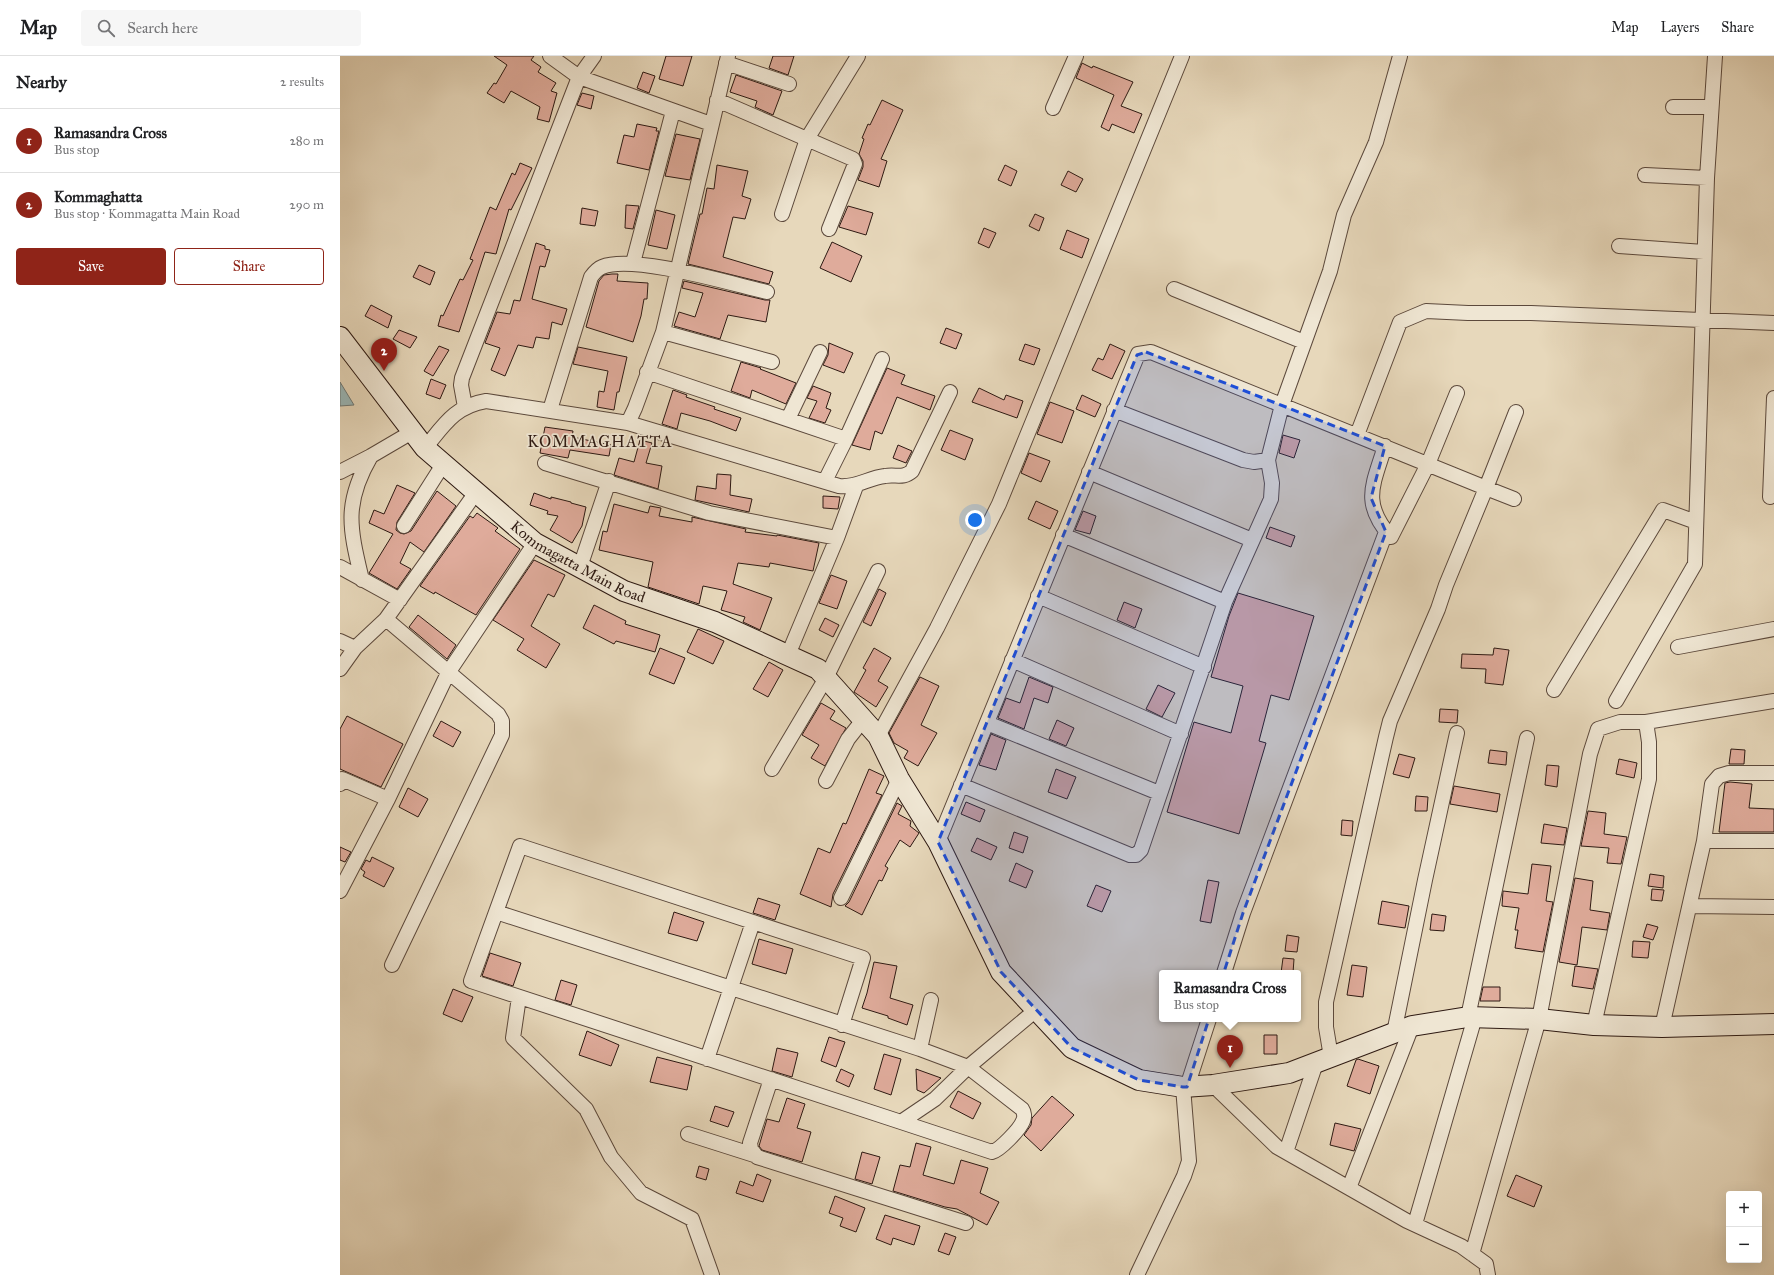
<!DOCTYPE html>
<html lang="en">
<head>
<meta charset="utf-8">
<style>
  :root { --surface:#fff; --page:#f6f6f6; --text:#202124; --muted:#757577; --line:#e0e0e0; --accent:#8f2418 }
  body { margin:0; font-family:"IM FELL Great Primer",serif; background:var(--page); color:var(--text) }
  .controls { position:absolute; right:12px; bottom:12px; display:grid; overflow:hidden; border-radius:4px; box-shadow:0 4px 16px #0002 }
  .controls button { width:36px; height:36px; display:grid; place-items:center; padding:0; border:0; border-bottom:1px solid var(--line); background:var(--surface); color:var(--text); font:20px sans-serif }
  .you { position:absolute; left:635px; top:464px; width:14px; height:14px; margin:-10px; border:3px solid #fff; border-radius:50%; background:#1a73e8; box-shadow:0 0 0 6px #1a73e833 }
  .badge { display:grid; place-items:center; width:26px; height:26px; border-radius:50%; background:var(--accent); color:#fff; font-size:13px; font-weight:700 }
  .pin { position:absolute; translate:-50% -33px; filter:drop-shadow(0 1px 2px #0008) }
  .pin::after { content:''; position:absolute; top:21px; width:14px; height:12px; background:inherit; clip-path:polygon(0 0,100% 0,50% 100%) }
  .popup { position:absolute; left:819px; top:914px; width:142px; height:52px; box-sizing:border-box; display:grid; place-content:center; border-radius:4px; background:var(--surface); filter:drop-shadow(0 1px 3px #0005); font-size:13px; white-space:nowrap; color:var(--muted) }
  .popup b { font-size:15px; color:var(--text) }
  .popup::after { content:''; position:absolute; left:50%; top:100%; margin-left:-8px; border:8px solid transparent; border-top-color:var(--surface) }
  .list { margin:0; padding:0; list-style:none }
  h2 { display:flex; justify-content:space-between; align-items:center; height:52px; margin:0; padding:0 16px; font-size:17px }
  h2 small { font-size:13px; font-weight:400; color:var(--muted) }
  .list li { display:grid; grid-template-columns:26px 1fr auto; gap:12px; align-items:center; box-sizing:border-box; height:64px; padding:0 16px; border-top:1px solid var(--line) }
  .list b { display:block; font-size:15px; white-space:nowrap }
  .list p { margin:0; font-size:13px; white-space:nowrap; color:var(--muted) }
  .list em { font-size:13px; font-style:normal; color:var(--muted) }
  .actions { display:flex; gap:8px; padding:12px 16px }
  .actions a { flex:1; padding:9px 0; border:1px solid var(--accent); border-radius:4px; text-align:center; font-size:14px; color:var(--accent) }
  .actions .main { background:var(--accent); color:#fff }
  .icon { flex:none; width:22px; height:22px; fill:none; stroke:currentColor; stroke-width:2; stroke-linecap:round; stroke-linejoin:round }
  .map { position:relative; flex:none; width:1434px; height:1219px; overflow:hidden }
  header { display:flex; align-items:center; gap:24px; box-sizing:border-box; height:56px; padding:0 20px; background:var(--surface); border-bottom:1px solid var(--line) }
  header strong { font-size:19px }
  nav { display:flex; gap:22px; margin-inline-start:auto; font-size:14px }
  .search { width:280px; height:36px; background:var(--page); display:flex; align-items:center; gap:10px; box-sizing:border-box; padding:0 14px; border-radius:4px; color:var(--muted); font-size:15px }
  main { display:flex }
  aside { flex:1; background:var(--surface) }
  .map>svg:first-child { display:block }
</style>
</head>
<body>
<header>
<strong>Map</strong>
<div class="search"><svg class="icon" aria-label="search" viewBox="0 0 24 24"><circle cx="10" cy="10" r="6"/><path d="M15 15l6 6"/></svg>Search here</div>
<nav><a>Map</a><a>Layers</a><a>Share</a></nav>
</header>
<main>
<aside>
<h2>Nearby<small>2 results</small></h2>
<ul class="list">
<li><span class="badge">1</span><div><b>Ramasandra Cross</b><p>Bus stop</p></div><em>280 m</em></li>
<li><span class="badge">2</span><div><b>Kommaghatta</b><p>Bus stop · Kommagatta Main Road</p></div><em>290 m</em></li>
</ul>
<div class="actions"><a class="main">Save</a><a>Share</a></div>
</aside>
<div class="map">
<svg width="1434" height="1219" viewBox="0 0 1434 1219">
  <rect width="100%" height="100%" fill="#e7d8bb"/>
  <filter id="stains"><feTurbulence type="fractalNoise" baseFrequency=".005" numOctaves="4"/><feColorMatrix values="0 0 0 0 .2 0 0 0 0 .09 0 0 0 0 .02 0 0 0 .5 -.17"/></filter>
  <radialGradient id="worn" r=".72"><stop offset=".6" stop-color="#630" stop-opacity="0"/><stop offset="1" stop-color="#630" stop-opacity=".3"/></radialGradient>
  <path fill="#9ab8b9" stroke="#6e7876" d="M0,326L14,349L0,350Z"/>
  <path fill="#dfab9b" stroke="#2d1912" d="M154,0H194L191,4L201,11L198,16L216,27L211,35L217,37L209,66L197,63L200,51L171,35L164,47L147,37L154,27L156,28L167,9Z
    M326,0H352L343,30L319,23Z
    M433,0H454L448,19L429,12Z
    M742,7L752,12L753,10L793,26L781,50L802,58L794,77L772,68L769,75L761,71L774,39L736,22Z
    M303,16L315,20L309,37L297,32Z
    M396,19L442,35L433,59L415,51L417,45L390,36Z
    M242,37L254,40L251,53L237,49Z
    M542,44L563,54L541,103L547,105L539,131L518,124L523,111V105L519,98L524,83L522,82L528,68L530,69Z
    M297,68L317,72L316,75H319L309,114L277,107L284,79L294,81Z
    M336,78L360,83L350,124L325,120Z
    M180,107L192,112L171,154L169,153L156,198L145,196L119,276L98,270L101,259L103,260L120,223L123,224L133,204L130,203L150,151L156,154L172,117L175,119Z
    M377,109L408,115L402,140L411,143L405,163L393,161L383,201L433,216L429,228L348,208L360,158H362L367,132L374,133Z
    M665,109L677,115L671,130L658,124Z
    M728,115L743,123L736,136L721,129Z
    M286,149L299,150L293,173L285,172Z
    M508,150L533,157L526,179L499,171Z
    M242,152L258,155L255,170L240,168Z
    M316,154L335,159L327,193L308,189Z
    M695,158L704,162L699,175L689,170Z
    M644,172L656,177L649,192L638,187Z
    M727,174L749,183L742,202L720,193Z
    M492,186L522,200L511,226L480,212Z
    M196,187L205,190V193L210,194L205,211L200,210L192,243L227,253L222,269L212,266L209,283L196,281L193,292L178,289L165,320L151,314L160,292L145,287L157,256L170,258L174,244L180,245Z
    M79,209L95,216L90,229L73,221Z
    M272,218H278L277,225L308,227L307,243H304L301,260L293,286L246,271L259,225L264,219Z
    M344,225L425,244H430L426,266L388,259L380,283L334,270L339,256L355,261L363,237L342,232Z
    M31,249L52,260L48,272L25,260Z
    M606,272L622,278L616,293L600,287Z
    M59,274L77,281L70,292L53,283Z
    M489,287L513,297L504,317L483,309L488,299Z
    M685,288L700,293L694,309L679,304Z
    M770,288L785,295L772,323L752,314L758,302L763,304Z
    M99,290L109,294L93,320L84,315Z
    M238,291L287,301L279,336H277L274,354L257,351L259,335L264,336L268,315L233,308Z
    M401,306L421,312L420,313L456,327L446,348L412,334L410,342L391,335Z
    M547,312L565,319L561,328L595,340L590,354L557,341L542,378L535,375L530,394L512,389Z
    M91,323L106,329L100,343L86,338Z
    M473,330L491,337L486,352L491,354L485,367L469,362L477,345L467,342Z
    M639,332L664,344L666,339L683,345L677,362L632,346Z
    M333,334L347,339L346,341L375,351L374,353L401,362L396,375L370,365L341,357L337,373L322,368Z
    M742,339L761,348L755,361L736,353Z
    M710,346L734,355L722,387L697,378Z
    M205,371L233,375L232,381L271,389L269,400L230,394L228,402L200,397Z
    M610,374L633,383L625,404L601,394Z
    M943,379L960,384L954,402L939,397Z
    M300,384L312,387L306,407L322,410L318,433L274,419L279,402L294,406Z
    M558,389L572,395L566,407L553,402Z
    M689,397L710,405L701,426L681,417Z
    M377,418L391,419L390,439L412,443L409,456L355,444L357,430L376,433Z
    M57,429L75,437L57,466L56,474L60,477L64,478L71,475L97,435L116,450L84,496L70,486L60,507L71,513L57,533L29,517L53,478L29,467L34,454L44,458Z
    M194,437L211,443V441L231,446V447L246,451L242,470L232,487L210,474L218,460L207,458L208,455L190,449Z
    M483,440L500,441L498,453L483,452Z
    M696,445L718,455L710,473L688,463Z
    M274,448L308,457L310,450L321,452L319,460L352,466V461L406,473L405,476L437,480V479L479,487L473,515L430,507L429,511L398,507L393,528L432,542L420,574L403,566L405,561L381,554L387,535L363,530L359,548L308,531L313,506L259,494L263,475L267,476Z
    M743,455L756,460L750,478L735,474Z
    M137,457L158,472L155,475L180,493L136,559L95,536L94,538L80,530L130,460L133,462Z
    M930,471L955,480L951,491L926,482Z
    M194,504L225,519L214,541L208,538L191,570L220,588L206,612L177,594L184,583L153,564Z
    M491,519L507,525L497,553L479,547Z
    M539,533L546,537L531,570L523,566Z
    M898,537L974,560L949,644L931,639L919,685L926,687L899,778L827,756L854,666L891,677L903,630L871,621L889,560Z
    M784,546L802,553L795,572L777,564Z
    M254,549L286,565L285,568L320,579L315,596L276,585L274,588L243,572Z
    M78,559L116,589L107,603L69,571Z
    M485,562L499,569L493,581L479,574Z
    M358,573L384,585L373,608L347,596Z
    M320,592L345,602L334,628L309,618Z
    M534,592L551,602L538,625L548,631L536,651L514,636L526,614L523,612Z
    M1154,592L1169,594L1163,629L1145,627L1146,613L1121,612L1122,598L1153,599Z
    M429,606L443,614L428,641L413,633Z
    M580,621L599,630L581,669L597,677L578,710L564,702L568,695L554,687L549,677Z
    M689,621L713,631L708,647L694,642L684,673L658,662L666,642L680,647Z
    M818,629L835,637L822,661L806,653Z
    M481,647L495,655L490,663L506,672L485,710L471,702L479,689L462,679Z
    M1100,653L1118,654L1117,667L1099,666Z
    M7,660L63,688L41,731L0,713V673Z
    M717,664L734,672L726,690L709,683Z
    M101,665L121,676L113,691L93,680Z
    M651,678L666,684L656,714L639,709Z
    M1391,693L1405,694L1404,708H1389Z
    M1150,694L1167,696L1166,709L1148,707Z
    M1059,698L1075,702L1069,722L1053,718Z
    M1279,703L1297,707L1294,722L1276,718Z
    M1207,709L1219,710L1217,731L1205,729Z
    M529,713L544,720L536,737L542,739L493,838L491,851L460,838L478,792L490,797L503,767L506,768Z
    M716,713L736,721L727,743L708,736Z
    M1390,726L1412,728L1409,752L1434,753V776H1379L1385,727Z
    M1114,730L1160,738L1157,756L1110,748Z
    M68,732L88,743L78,761L59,751Z
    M1076,740L1088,741L1087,755H1075Z
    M626,746L645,754L640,766L621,758Z
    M557,747L562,750L558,758L571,765L570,770L579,777L570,791L560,784L545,810L548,812L542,825L539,824L522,859L505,850L509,846Z
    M1248,755L1266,757L1264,778L1287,781L1281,808L1267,807L1269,792L1241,790Z
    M1002,764L1013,765L1012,780L1001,779Z
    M1204,768L1227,772L1224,789L1201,787Z
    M674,776L688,781L683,797L669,792Z
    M637,782L657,791L651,804L631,795Z
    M0,791L11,796L5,806L0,804Z
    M32,801L54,812L44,831L23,820L25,816L21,813L26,804L30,806Z
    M676,807L693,815L686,832L669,825Z
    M1192,808L1211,810L1206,845L1213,846L1203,896L1175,892L1178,874H1175L1179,852L1162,850L1163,835L1188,838Z
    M1310,818L1324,820L1323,832L1308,830Z
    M1235,822L1253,825L1250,854L1270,857L1267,874L1242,871L1237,909L1219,906Z
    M868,824L879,826L871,867L860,865Z
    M756,829L771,835L762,856L747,850Z
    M1312,833L1324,834L1322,845L1311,844Z
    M418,842L440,849L435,864L413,857Z
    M1042,845L1069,850L1065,872L1038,868Z
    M334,856L364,866L357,885L328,877Z
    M1092,858L1106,860L1104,875L1090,874Z
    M1307,868L1318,871L1313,884L1303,881Z
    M947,879L959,881L957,896L945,895Z
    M419,883L453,893L446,918L412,908Z
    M1293,885L1310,886L1308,902L1292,901Z
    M150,897L181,907L173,930L142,920Z
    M943,902L954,903L953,917H941Z
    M534,906L557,910L550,942L573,949L567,969L548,962V960L522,952L527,937Z
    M1012,909L1027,911L1023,941L1007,939Z
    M1235,910L1258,913L1253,933L1232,930Z
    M221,924L237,929L231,949L215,944Z
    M1143,931H1160V945H1140Z
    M113,933L133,941L122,966L103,958Z
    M247,975L279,989L271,1010L239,999Z
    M924,979H937V998H924Z
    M489,981L505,986L496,1011L481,1005Z
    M437,992L458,997L452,1021L432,1015Z
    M544,998L561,1003L551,1039L534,1033Z
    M317,1001L352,1010L347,1034L310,1026Z
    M1018,1003L1039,1010L1030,1038L1007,1030L1016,1004Z
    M501,1013L514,1019L509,1031L496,1025Z
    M576,1013L601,1022L584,1037L577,1034Z
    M618,1035L641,1047L633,1063L610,1051Z
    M712,1040L734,1059L701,1095L684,1079L691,1069L692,1062Z
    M447,1042L465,1048L457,1072L471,1076L462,1106L422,1094L419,1090L427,1063L439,1066Z
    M375,1050L394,1056L388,1071L370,1065Z
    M995,1067L1021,1073L1014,1095L990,1089Z
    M576,1087L591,1091L583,1119L614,1128L621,1104L648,1112L640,1137L659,1146L647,1169L617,1153L605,1151L553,1135L560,1109L570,1111Z
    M522,1096L540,1101L532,1128L515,1123Z
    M359,1110L369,1113L366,1124L356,1121Z
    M417,1118L431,1124L423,1146L396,1137L400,1125L413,1130Z
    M1176,1119L1202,1130L1194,1151L1167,1140Z
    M495,1140L525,1152L516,1176L500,1170L503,1162L489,1157Z
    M545,1159L580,1170L574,1189L553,1182L551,1189L536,1183Z
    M605,1177L616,1181L609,1199L598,1195Z"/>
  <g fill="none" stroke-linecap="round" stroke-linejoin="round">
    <defs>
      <path id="minor" d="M210,0L239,21L371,68
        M386,7L449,28
        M377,44L513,103L515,108L489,173
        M1333,51H1370
        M713,52L736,0
        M1305,119L1367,122
        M442,158L467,83L518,0
        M1279,190L1364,196
        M293,207L333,55
        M834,233L964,286
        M323,276L432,306
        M307,316L506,383
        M125,351L121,329L122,322L239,21L254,0
        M210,354L251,221C254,217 257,213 262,211C293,198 392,228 427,236
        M774,354L903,404L914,406L928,404
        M448,363L480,296
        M288,367L499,430C516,432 528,422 545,420C556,418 563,423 572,415L610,336
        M1017,379L1060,266L1086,255L1128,257H1191L1434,267
        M1045,390C1033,429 1021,447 1051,481L1088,408L1117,337
        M85,392C104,369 115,350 146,345L288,367L295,352L323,276L388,0
        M205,407L369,457L497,482L448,599
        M0,416L31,400L72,376
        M749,416L912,484
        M485,425L506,383L542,303
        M1430,441L1434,342
        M1174,443L1146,432L1176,356
        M64,470L104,407
        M723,479L885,546
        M497,482L516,430
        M0,511L60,544
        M240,511L269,425
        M22,524C10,473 3,448 31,400
        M698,540L864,611
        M46,563L158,658L162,665V679L52,909
        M0,585L15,592
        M1338,591L1434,573
        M672,604L841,678
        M0,613L15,592L46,563L137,435
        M1214,634L1323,454L1356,466
        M1276,645L1355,508L1367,122L1375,0
        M647,667L819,737
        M538,680L597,572L659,448L842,0
        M432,713L486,622L538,515
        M486,725L508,683L523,664
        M0,728L2,723L48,743
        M621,729L790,799H796L801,794L885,546L931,443L932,427L928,404L942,349L990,215L1004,159L1036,86L1060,0
        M1364,785H1434
        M598,786L798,298L811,296L1146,432L1106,529L1098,553L1050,665L1046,681L986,946V971L991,1001
        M0,835L48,743L108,617L195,487
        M501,842L559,723
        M1350,850L1434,851
        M156,856L580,993L628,1011L682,1053C684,1056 685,1061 683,1065C680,1073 660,1094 652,1096L561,1066
        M884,917L903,857L1046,476
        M179,941L173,982L246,1053L271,1101L301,1137L352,1163L372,1219
        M1128,961L1187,682
        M502,969L523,902L180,790L131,925L561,1066L595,1043L628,1011L696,954
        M1254,969L1309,723V686L1306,666L1434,645
        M1322,971L1364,785L1372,728L1379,720L1389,717H1434
        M1054,977L1085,824L1117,677
        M580,993L591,944
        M367,1003L413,866
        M431,1023L410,1087L411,1093L417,1101L626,1167
        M873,1029L937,1091L1067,1165L1121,1190L1146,1208L1148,1219
        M847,1031L869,963
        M348,1078L414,1099
        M946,1096L976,1007
        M1009,1132L1072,970
        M1075,1168L1135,961
        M1132,1198L1199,963L1250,698L1258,673L1280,666H1306
        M797,1219L844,1120L849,1105L843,1031"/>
      <g id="secondary">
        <path id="s1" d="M0,281L85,392L195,487L284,535L375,566L478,613L538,680L559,723L598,786L661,916L732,992L799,1024L843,1031L873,1029L949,1017L1072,970L1128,961L1199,963L1254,969L1322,971L1434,968"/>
      </g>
    </defs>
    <use href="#minor" stroke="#5c493c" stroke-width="16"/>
    <use href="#secondary" stroke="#2d1912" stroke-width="22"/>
    <use href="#minor" stroke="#efe6d3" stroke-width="14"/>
    <use href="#secondary" stroke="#efe6d3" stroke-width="20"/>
  </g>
  <path fill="#1d4ed8" fill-opacity="0.2" stroke="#1d4ed8" stroke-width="3" stroke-dasharray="8 5" stroke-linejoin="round" d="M806,296L1045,390L1031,442L1046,476L903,857L847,1031H843L799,1024L732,992L661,916L598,786L797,299Z"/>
  <g text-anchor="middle" stroke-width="3.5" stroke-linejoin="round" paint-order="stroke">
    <g font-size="15" fill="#2d1912" stroke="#efe6d3">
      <text dy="5" stroke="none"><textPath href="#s1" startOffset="332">Kommagatta Main Road</textPath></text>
    </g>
    <g font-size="16" letter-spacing="1" fill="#2d1912" stroke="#efe6d3">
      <text x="260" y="391">KOMMAGHATTA</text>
    </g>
  </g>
  <rect width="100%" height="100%" filter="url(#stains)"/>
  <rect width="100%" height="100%" fill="url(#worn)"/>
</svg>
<div class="controls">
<button>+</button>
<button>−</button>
</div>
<div class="you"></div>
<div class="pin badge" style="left:890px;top:1012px">1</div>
<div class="popup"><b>Ramasandra Cross</b>Bus stop</div>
<div class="pin badge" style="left:44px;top:315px">2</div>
</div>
</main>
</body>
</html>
